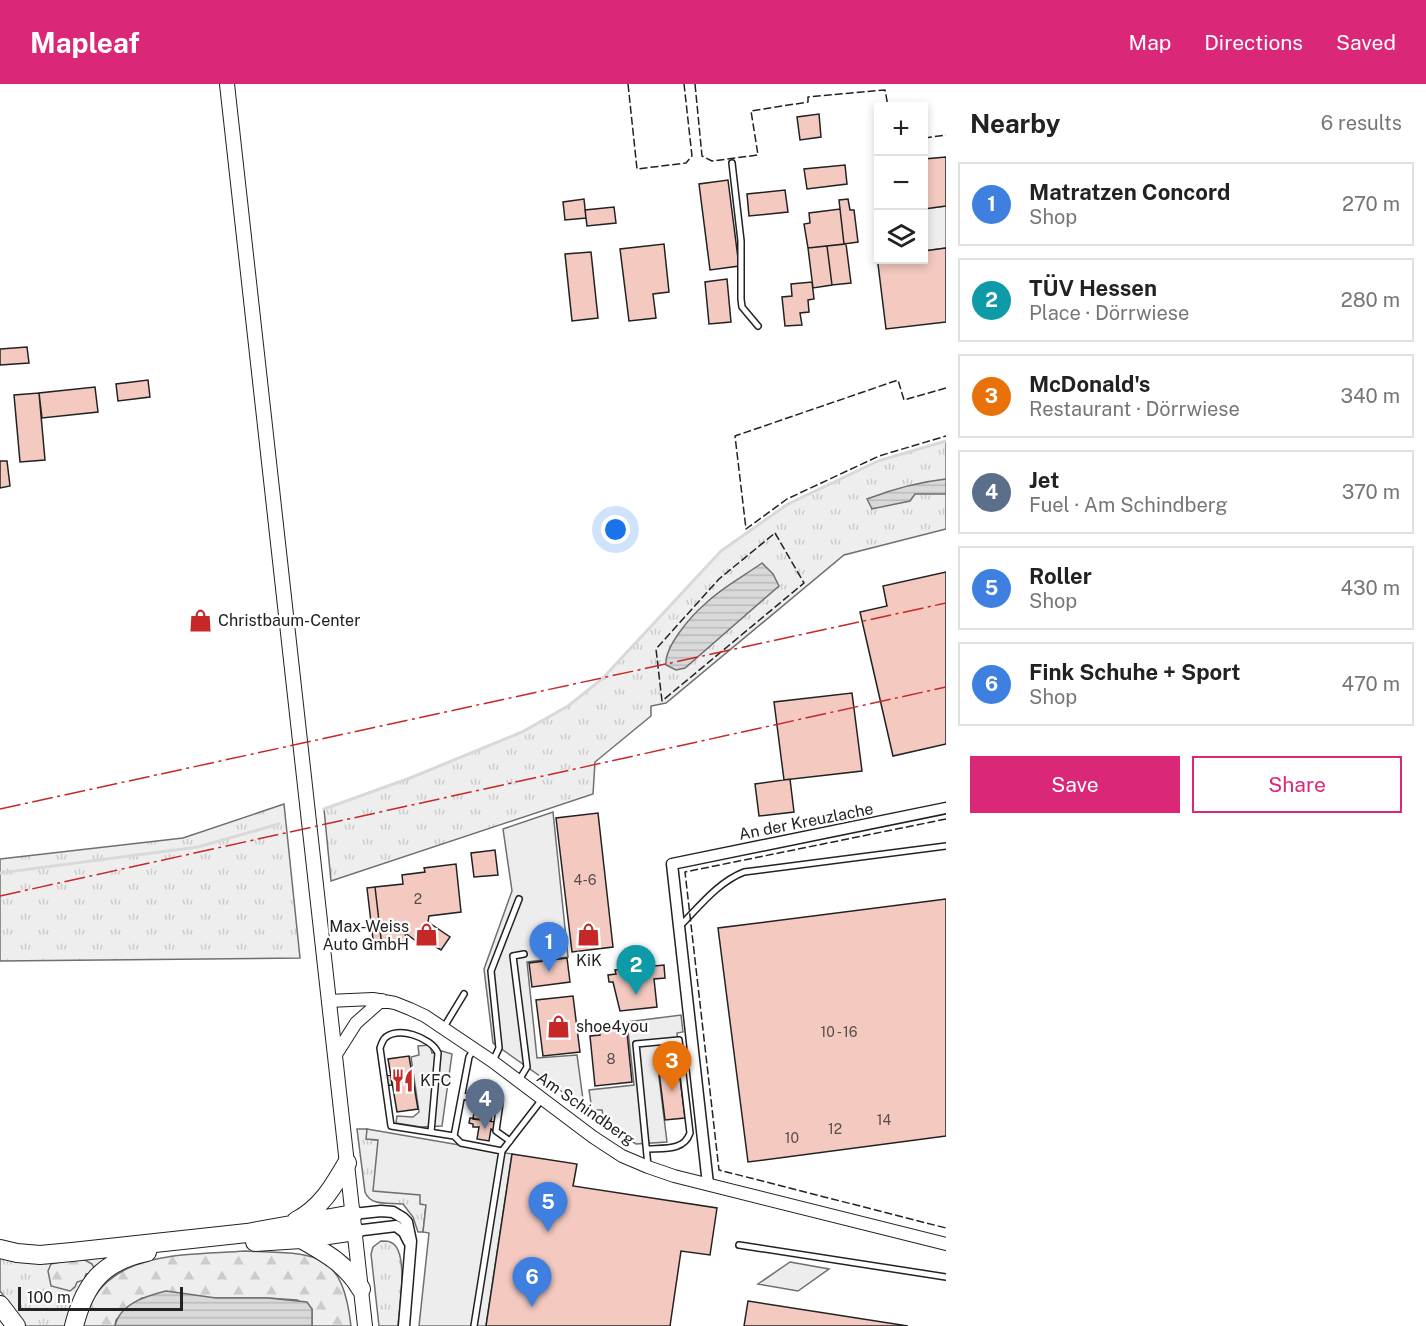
<!DOCTYPE html>
<html lang="en">
<head>
<meta charset="utf-8">
<style>
  :root { --surface:#fff; --page:#f6f6f6; --text:#222; --muted:#767676; --line:#e0e0e0; --accent:#db2777 }
  body { margin:0; font-family:"Public Sans",sans-serif; background:var(--page); color:var(--text) }
  .controls { position:absolute; right:18px; top:18px; display:grid; overflow:hidden; border-radius:0px; box-shadow:0 3px 9px #0003 }
  .controls button { width:54px; height:54px; display:grid; place-items:center; padding:0; border:0; border-bottom:2px solid var(--line); background:var(--surface); color:var(--text); font:30px sans-serif }
  .scale { position:absolute; left:18px; bottom:15px; width:165px; box-sizing:border-box; padding-left:6px; border:3px solid #222; border-top:0; font-size:16px; line-height:21px; white-space:nowrap; color:#222; -webkit-text-stroke:4px #fff; paint-order:stroke }
  .you { position:absolute; left:616px; top:446px; width:21px; height:21px; margin:-15px; border:4px solid #fff; border-radius:50%; background:#1a73e8; box-shadow:0 0 0 9px #1a73e833 }
  .badge { display:grid; place-items:center; width:39px; height:39px; border-radius:50%; background:var(--accent); color:#fff; font-size:20px; font-weight:700 }
  .pin { position:absolute; translate:-50% -50px; filter:drop-shadow(0 2px 3px #0008) }
  .pin::after { content:''; position:absolute; top:32px; width:21px; height:18px; background:inherit; clip-path:polygon(0 0,100% 0,50% 100%) }
  .list { margin:0; padding:0; list-style:none }
  h2 { display:flex; justify-content:space-between; align-items:center; height:78px; margin:0; padding:0 24px; font-size:26px }
  h2 small { font-size:20px; font-weight:400; color:var(--muted) }
  .list li { display:grid; grid-template-columns:39px 1fr auto; gap:18px; align-items:center; box-sizing:border-box; height:84px; margin:0 12px 12px; padding:0 12px; border:2px solid var(--line); border-radius:0px }
  .list b { display:block; font-size:22px; white-space:nowrap }
  .list p { margin:0; font-size:20px; white-space:nowrap; color:var(--muted) }
  .list em { font-size:20px; font-style:normal; color:var(--muted) }
  .actions { display:flex; gap:12px; padding:18px 24px }
  .actions a { flex:1; padding:14px 0; border:2px solid var(--accent); border-radius:0px; text-align:center; font-size:21px; color:var(--accent) }
  .actions .main { background:var(--accent); color:#fff }
  .icon { flex:none; width:33px; height:33px; fill:none; stroke:currentColor; stroke-width:2; stroke-linecap:round; stroke-linejoin:round }
  .map { position:relative; flex:none; width:946px; height:1242px; overflow:hidden }
  header { display:flex; align-items:center; gap:36px; box-sizing:border-box; height:84px; padding:0 30px; background:var(--accent); color:#fff }
  header strong { font-size:28px }
  nav { display:flex; gap:33px; margin-inline-start:auto; font-size:21px }
  main { display:flex }
  aside { flex:1; background:var(--surface) }
  .map>svg:first-child { display:block }
</style>
</head>
<body>
<header>
<strong>Mapleaf</strong>
<nav><a>Map</a><a>Directions</a><a>Saved</a></nav>
</header>
<main>
<div class="map">
<svg width="946" height="1242" viewBox="0 0 946 1242">
  <defs>
    <pattern id="grass-tufts" width="24" height="20" patternUnits="userSpaceOnUse" patternTransform="scale(1.5)"><rect width="24" height="20" fill="#eee"/><path d="M3 7l-1-3M5 7V3M7 7l1-3M15 17l-1-3M17 17v-4M19 17l1-3" fill="none" stroke="#ccc"/></pattern>
    <pattern id="forest-firs" width="22" height="20" patternUnits="userSpaceOnUse" patternTransform="scale(1.5)"><rect width="22" height="20" fill="#eee"/><path d="M5 1l3.5 6h-7zM16 11l3.5 6h-7z" fill="#ccc"/></pattern>
    <pattern id="water-rules" width="6" height="5" patternUnits="userSpaceOnUse" patternTransform="scale(1.5)"><rect width="6" height="5" fill="#d9d9d9"/><path d="M0 2.5h6" fill="none" stroke="#bababa"/></pattern>
  </defs>
  <rect width="100%" height="100%" fill="#fff"/>
  <path fill="url(#grass-tufts)" stroke="#6f6f6f" stroke-width="1.5" d="M946,357V445L844,471L666,619L651,622V632L595,678L593,710L331,797L324,725L410,694L522,648L568,622L602,595L721,467L788,420L878,377Z
    M284,720L300,874L0,877V775L183,754Z
    M357,1045H367V1055L378,1056L421,1111L426,1121L423,1148H418L413,1133L403,1120C389,1118 371,1123 365,1108Z
    M381,1157C382,1157 389,1157 390,1158C410,1164 399,1226 398,1242H379L371,1170L373,1163Z
    M132,1165L67,1242H26L0,1207V1169Z"/>
  <path fill="url(#forest-firs)" stroke="#6f6f6f" stroke-width="1.5" d="M245,1167C313,1170 342,1163 351,1242H312V1225L297,1216L267,1214H142L128,1223L116,1236L115,1242H83C84,1230 89,1223 95,1212C125,1166 196,1171 245,1167Z
    M73,1175L85,1176L92,1180L94,1184L92,1189L86,1190L84,1196L77,1198L75,1203L70,1207L51,1202L48,1187L51,1180Z"/>
  <path fill="#eee" stroke="#6f6f6f" stroke-width="1.5" d="M946,122V164L924,167V125Z"/>
  <path fill="#ededed" stroke="#6f6f6f" stroke-width="1.5" d="M553,728L568,873L527,878L537,974L577,971L584,1023L493,959L484,885L512,807L503,745Z
    M681,931L683,948L677,949L679,966L656,969L667,1058L636,1060L604,1039L602,1026H592L589,1006L634,1001L627,938Z
    M430,961L432,969L442,967L452,970L442,1042L421,1043L396,1039L397,1032L413,1033L419,1028L411,973L419,971L418,962Z
    M367,1045L512,1070L486,1242H419L429,1149L423,1148L426,1121L420,1120V1111L373,1107L378,1056L366,1055Z
    M790,1178L829,1185L798,1207L758,1200Z"/>
  <path fill="url(#water-rules)" stroke="#6f6f6f" stroke-width="1.5" d="M946,395V410H915L910,417L872,425L867,415C893,405 918,398 946,395Z
    M762,479L773,490L779,502L685,584L676,586L666,581C664,563 691,532 705,520C721,504 744,492 762,479Z
    M166,1207L216,1214H268L307,1218L312,1225V1242H115C120,1219 147,1212 166,1207Z"/>
  <g fill="none" stroke-linecap="round" stroke-linejoin="round">
    <path stroke="#d9d9d9" stroke-width="3" d="M324,725L410,694L522,648L568,622L602,595L721,467L788,420L878,377L946,357
      M0,789L198,763L279,740"/>
  </g>
  <path fill="#f3c9c0" stroke="#222" stroke-width="1.5" d="M819,30L821,53L800,56L797,33Z
    M946,73V122L924,125V75Z
    M845,81L847,100L807,105L804,85Z
    M875,81H878V107Z
    M728,96L739,182L710,186L699,100Z
    M785,106L788,128L749,132L747,110Z
    M584,115L586,134L565,136L563,118Z
    M848,115L850,126H854L858,158L844,160L839,116Z
    M614,123L616,139L587,142L585,126Z
    M840,125L844,160L808,164L804,140L810,139L809,129Z
    M664,160L669,208L653,210L656,234L629,237L620,165Z
    M846,160L851,199L832,201L827,162Z
    M827,162L832,201L813,204L808,164Z
    M946,164V238L886,245L877,172L878,176H924V167Z
    M591,168L598,234L572,237L565,170Z
    M727,195L731,238L709,240L705,198Z
    M812,198L814,215L808,216L809,228L800,229L802,241L785,242L782,213L792,212L791,200Z
    M27,263L29,279L0,281V265Z
    M148,296L150,313L118,317L116,300Z
    M95,303L98,328L42,334L39,309Z
    M39,309L45,376L20,378L14,311Z
    M0,377H7L10,402L0,404Z
    M946,488V660L893,672L860,528L887,522L883,502Z
    M852,609L862,687L784,696L774,618Z
    M790,695L794,728L759,732L755,700Z
    M598,729L613,863L572,868L556,734Z
    M495,766L498,791L474,793L471,769Z
    M456,780L461,828L429,832L428,838L450,853L441,866L419,853L416,857L405,849L407,861L382,863L375,803L403,800L402,791L425,788L424,784Z
    M375,803L382,863L374,864L367,804Z
    M946,815V1052L748,1078L718,844Z
    M567,874L570,898L532,903L529,879Z
    M664,881L665,894L654,895L657,923L620,927L613,898H609L608,891L616,890L615,886Z
    M573,912L580,968L543,972L536,916Z
    M618,941L619,949H627L632,998L595,1002L590,952L600,951L599,943Z
    M409,972L418,1025L397,1028L388,975Z
    M678,978L685,1034L665,1036L658,980Z
    M391,991L392,1001L386,1002L385,992Z
    M478,1000L496,1003L491,1037L473,1035Z
    M470,1034L495,1038L494,1046L491,1045L489,1057L477,1055L479,1043H473V1040L469,1039Z
    M512,1070L577,1080L573,1102L717,1124L710,1171L681,1167L670,1242H486Z
    M748,1217L908,1242H744Z"/>
  <g fill="none" stroke-linecap="round" stroke-linejoin="round">
    <defs>
      <path id="service" d="M732,79L741,157V215L742,223L758,242
        M679,843C699,823 718,798 744,788L946,762
        M444,943L464,910
        M493,977L499,964L491,887L519,815
        M519,996L527,983L513,872L524,870
        M462,1012L500,1019L496,1047L510,1057
        M431,1048L438,969C431,953 396,941 384,955C382,958 381,961 380,964L391,1042L454,1052L461,1059L502,1067
        M454,1052L469,973L474,965
        M648,1065C664,1064 684,1067 690,1049L679,956L636,960L648,1082
        M739,1161L946,1193
        M474,1242L502,1067L543,1014"/>
      <path id="minor" d="M708,1100L672,780L946,724
        M353,1130L381,1127L393,1128L403,1134L407,1138L411,1157L404,1242
        M355,1147L396,1142L404,1148L409,1158"/>
      <path id="tertiary" d="M328,917L373,915L395,919L410,925L425,932L492,977L593,1053L622,1072L648,1083L674,1092L946,1160
        M335,972L356,939L382,916"/>
      <path id="secondary" d="M227,0L365,1242"/>
      <path id="motorway" d="M296,1137C321,1124 333,1103 347,1079
        M301,1155C326,1169 346,1180 361,1205
        M255,1158L301,1155L355,1147
        M0,1165L17,1169L40,1171L72,1168L247,1149L353,1130
        M0,1221L16,1242
        M74,1242C85,1199 103,1177 147,1168"/>
    </defs>
    <use href="#service" stroke="#222" stroke-width="8"/>
    <use href="#minor" stroke="#222" stroke-width="13"/>
    <use href="#tertiary" stroke="#222" stroke-width="14"/>
    <use href="#secondary" stroke="#222" stroke-width="16"/>
    <use href="#motorway" stroke="#222" stroke-width="20"/>
    <use href="#service" stroke="#fff" stroke-width="5"/>
    <use href="#minor" stroke="#fff" stroke-width="10"/>
    <use href="#tertiary" stroke="#fff" stroke-width="12"/>
    <use href="#secondary" stroke="#fff" stroke-width="14"/>
    <use href="#motorway" stroke="#fff" stroke-width="18"/>
    <path stroke="#222" stroke-width="1.5" stroke-dasharray="8 3" stroke-linecap="butt" d="M628,0L637,85L686,79L692,72L684,0
      M695,0L702,72L712,77L758,71L751,27L808,18V13L885,6L888,22
      M924,54L946,51
      M946,304L904,316L898,296L735,352L746,445L787,415L879,372L946,352
      M775,449L804,499L662,617L656,565L719,495Z
      M946,735L685,788L719,1086L946,1144"/>
    <path stroke="#c62828" stroke-width="1.5" stroke-dasharray="21 4.5 3 4.5" stroke-linecap="butt" d="M0,725L946,519
      M0,812L946,603"/>
  </g>
  <defs>
    <symbol id="shop-bare" viewBox="-9 -9 18 18"><path d="M-5-2.5h2.3a2.7 3.5 0 0 1 5.4 0H5L5.5 6h-11ZM-1.5-2.5h3a1.5 2.3 0 0 0-3 0Z" fill="#c62828" stroke="#fff" stroke-width="2.5" paint-order="stroke"/></symbol>
    <symbol id="restaurant-bare" viewBox="-9 -9 18 18"><path d="M-5-6h1v4h1v-4h1v4h1v-4h1v5L-1.5 .5V6h-2V.5L-5-1ZM5-6V6H3V1.5H1.5Q1.5-4 5-6Z" fill="#c62828" stroke="#fff" stroke-width="2.5" paint-order="stroke"/></symbol>
  </defs>
  <g fill-rule="evenodd">
    <use href="#shop-bare" x="184" y="520" width="33" height="33"/>
    <use href="#shop-bare" x="410" y="834" width="33" height="33"/>
    <use href="#shop-bare" x="572" y="834" width="33" height="33"/>
    <use href="#shop-bare" x="542" y="926" width="33" height="33"/>
    <use href="#restaurant-bare" x="386" y="980" width="33" height="33"/>
  </g>
  <g text-anchor="middle" stroke-width="4.5" stroke-linejoin="round" paint-order="stroke">
    <g font-size="14" fill="#564c4a">
      <text x="585" y="801">4-6</text>
      <text x="418" y="820">2</text>
      <text x="839" y="953">10 - 16</text>
      <text x="611" y="980">8</text>
      <text x="884" y="1041">14</text>
      <text x="835" y="1050">12</text>
      <text x="792" y="1059">10</text>
    </g>
    <g font-size="16" fill="#222" stroke="#fff" text-anchor="start">
      <text x="218" y="542">Christbaum-Center</text>
      <text x="409" y="848" text-anchor="end">Max-Weiss<tspan x="409" dy="18">Auto GmbH</tspan></text>
      <text x="589" y="882" text-anchor="middle">KiK</text>
      <text x="576" y="948">shoe4you</text>
      <text x="420" y="1002">KFC</text>
    </g>
    <g font-size="16" fill="#222" stroke="#fff">
      <text transform="translate(806 737) rotate(-11)" y="6">An der Kreuzlache</text>
      <text transform="translate(586 1024) rotate(35)" y="6">Am Schindberg</text>
    </g>
  </g>
</svg>
<div class="controls">
<button>+</button>
<button>−</button>
<button><svg class="icon" aria-label="layers" viewBox="0 0 24 24"><path d="M12 4l9 5-9 5-9-5zM3 14l9 5 9-5"/></svg></button>
</div>
<div class="scale">100 m</div>
<div class="you"></div>
<div class="pin badge" style="left:549px;top:888px;background:#3f7fe0">1</div>
<div class="pin badge" style="left:636px;top:911px;background:#0f9aa8">2</div>
<div class="pin badge" style="left:672px;top:1007px;background:#e8710a">3</div>
<div class="pin badge" style="left:485px;top:1045px;background:#5c6f8a">4</div>
<div class="pin badge" style="left:548px;top:1148px;background:#3f7fe0">5</div>
<div class="pin badge" style="left:532px;top:1223px;background:#3f7fe0">6</div>
</div>
<aside>
<h2>Nearby<small>6 results</small></h2>
<ul class="list">
<li><span class="badge" style="background:#3f7fe0">1</span><div><b>Matratzen Concord</b><p>Shop</p></div><em>270 m</em></li>
<li><span class="badge" style="background:#0f9aa8">2</span><div><b>TÜV Hessen</b><p>Place · Dörrwiese</p></div><em>280 m</em></li>
<li><span class="badge" style="background:#e8710a">3</span><div><b>McDonald's</b><p>Restaurant · Dörrwiese</p></div><em>340 m</em></li>
<li><span class="badge" style="background:#5c6f8a">4</span><div><b>Jet</b><p>Fuel · Am Schindberg</p></div><em>370 m</em></li>
<li><span class="badge" style="background:#3f7fe0">5</span><div><b>Roller</b><p>Shop</p></div><em>430 m</em></li>
<li><span class="badge" style="background:#3f7fe0">6</span><div><b>Fink Schuhe + Sport</b><p>Shop</p></div><em>470 m</em></li>
</ul>
<div class="actions"><a class="main">Save</a><a>Share</a></div>
</aside>
</main>
</body>
</html>
